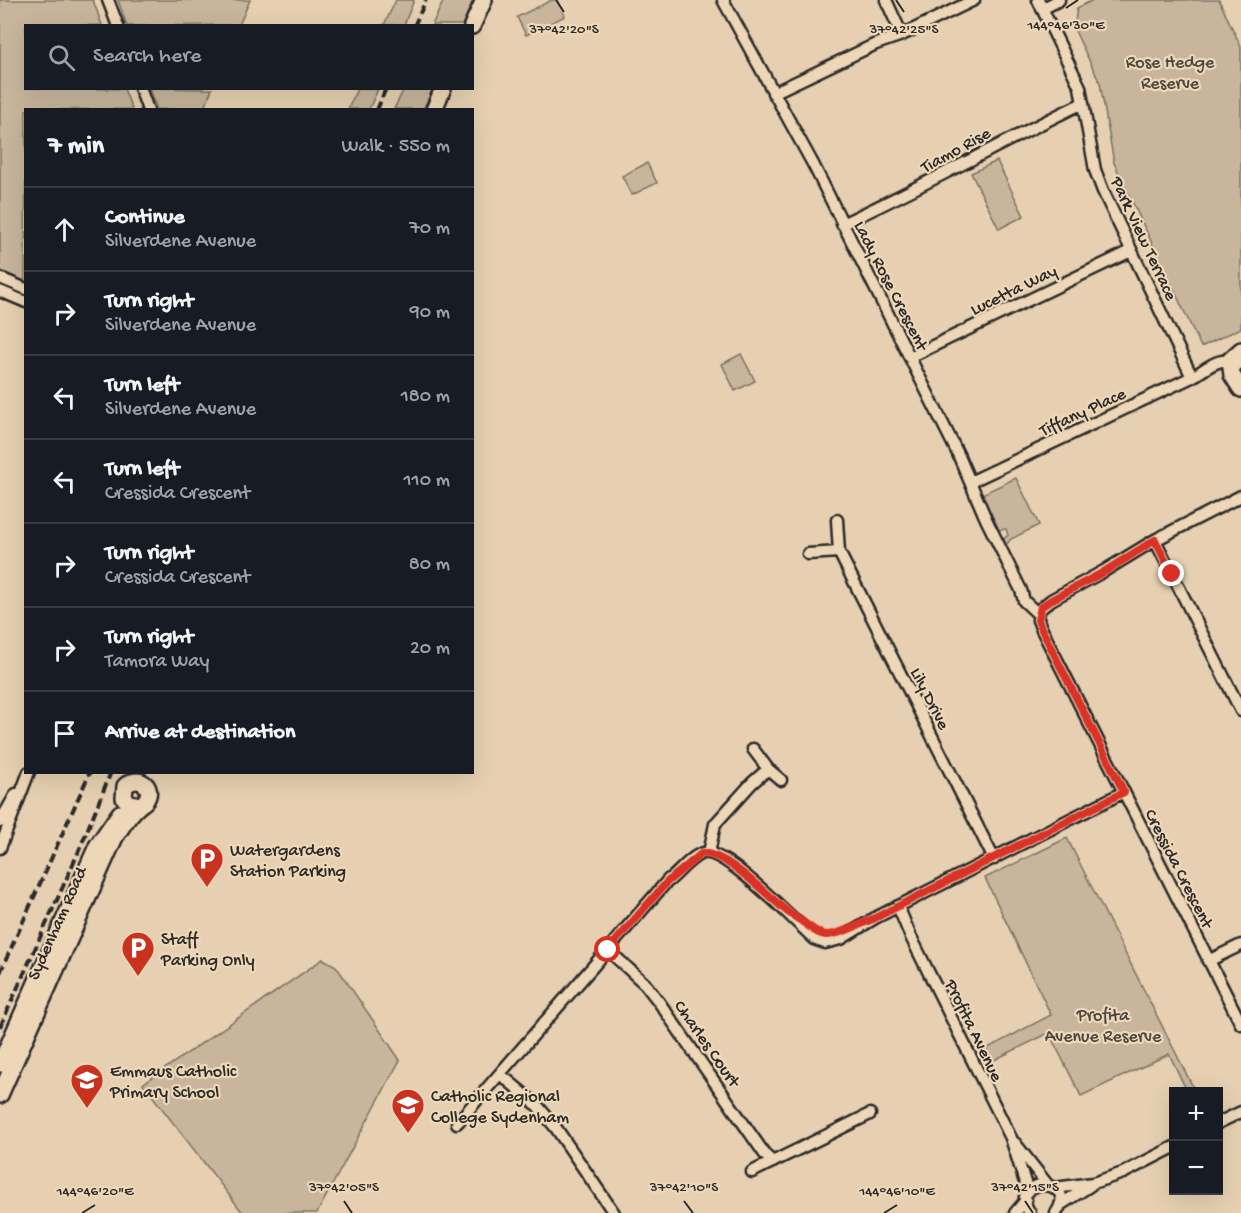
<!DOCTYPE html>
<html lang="en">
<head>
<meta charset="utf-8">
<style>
  :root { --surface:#171b24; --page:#242831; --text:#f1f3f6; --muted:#9ea1a6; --line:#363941 }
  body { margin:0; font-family:"Gochi Hand",sans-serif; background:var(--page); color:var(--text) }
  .controls { position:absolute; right:18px; bottom:18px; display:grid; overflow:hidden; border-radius:0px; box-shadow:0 6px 24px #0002 }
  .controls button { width:54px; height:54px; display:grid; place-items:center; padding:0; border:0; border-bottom:2px solid var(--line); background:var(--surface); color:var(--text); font:30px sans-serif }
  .stop { position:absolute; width:18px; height:18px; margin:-14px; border:4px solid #d93025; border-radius:50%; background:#fff }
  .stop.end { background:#d93025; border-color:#fff; box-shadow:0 2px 6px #0008 }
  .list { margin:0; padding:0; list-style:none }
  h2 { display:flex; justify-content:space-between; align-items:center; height:78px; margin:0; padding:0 24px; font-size:26px }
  h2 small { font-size:20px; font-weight:400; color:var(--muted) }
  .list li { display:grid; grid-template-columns:39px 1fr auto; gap:18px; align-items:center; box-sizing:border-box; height:84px; padding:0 24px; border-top:2px solid var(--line) }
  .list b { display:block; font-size:22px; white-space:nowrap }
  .list p { margin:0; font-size:20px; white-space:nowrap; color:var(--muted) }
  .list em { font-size:20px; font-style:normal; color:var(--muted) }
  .icon { flex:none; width:33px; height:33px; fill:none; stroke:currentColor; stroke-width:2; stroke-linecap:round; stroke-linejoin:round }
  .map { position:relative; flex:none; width:1241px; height:1213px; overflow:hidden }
  .search { position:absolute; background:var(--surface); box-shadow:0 6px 24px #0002; left:24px; top:24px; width:450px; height:66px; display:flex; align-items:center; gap:15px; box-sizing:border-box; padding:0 21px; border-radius:0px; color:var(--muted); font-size:22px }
  .panel { position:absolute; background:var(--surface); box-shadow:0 6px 24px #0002; left:24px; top:108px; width:450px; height:666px; border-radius:0px }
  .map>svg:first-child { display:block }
</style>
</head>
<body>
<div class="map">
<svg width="1241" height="1213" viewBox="0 0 1241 1213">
  <rect width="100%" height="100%" fill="#e6d0b1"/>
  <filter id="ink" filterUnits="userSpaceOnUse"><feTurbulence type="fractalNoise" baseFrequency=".0167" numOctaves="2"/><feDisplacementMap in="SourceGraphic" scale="12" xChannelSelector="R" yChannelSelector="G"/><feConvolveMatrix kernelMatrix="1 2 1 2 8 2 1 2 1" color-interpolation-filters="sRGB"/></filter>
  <g filter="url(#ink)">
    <path fill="#c8b59c" stroke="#7a7064" stroke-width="1.5" d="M0,0H93L102,25L26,26V88L124,89L132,109L26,110L25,285L0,273Z
      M118,0H250L239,25L127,26Z
      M396,0H414L404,25H384Z
      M444,0H473L462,25H432Z
      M552,0H557L565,16L526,35L517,17Z
      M1093,0H1219L1241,47V328L1201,347L1114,163L1100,83L1074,29L1077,8Z
      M149,89V88L212,89L203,110L157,109Z
      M357,89H378L369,109H348Z
      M404,89V88L433,89L423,109H394Z
      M997,161L1024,216L999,229L971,173Z
      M647,163L657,183L632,195L622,176Z
      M741,354L755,381L735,391L722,364Z
      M1016,478L1039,525L1011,539L1006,545L1003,540L1008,535L1006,529L998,530L982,494Z
      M1067,838L1195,1091H1187L1169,1054L1081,1096L1049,1033L992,1061L986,1049L1051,1015L985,878Z
      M323,959L336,966L400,1060L317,1213H243L143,1084Z"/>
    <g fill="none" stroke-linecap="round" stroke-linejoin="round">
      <defs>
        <path id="street" d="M108,0L118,26
          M723,0L813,164L958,454L986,519L1021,590L1024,601L1038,614
          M886,0L902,35
          M1038,0L1080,87L1095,170L1103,191L1192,377
          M1042,9L1059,0
          M140,88L148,110
          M773,93L876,44L902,35L974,0
          M842,224C924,186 1002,142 1083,103
          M0,278L26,289
          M0,291L26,302
          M910,357L1131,251
          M970,482L1192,377C1210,367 1218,355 1239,364
          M1241,496L1155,540L1104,571L1051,600L1039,610L1038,620L1042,630L1241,1024
          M837,520L839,552L994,859
          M1155,540L1241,711
          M808,554L839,552
          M753,749L768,769L781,780
          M0,822L16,794
          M0,848L29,772
          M709,853L715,824L752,783L768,769
          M667,882C677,875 691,856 703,853C726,848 797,924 816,940L825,943L841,939L875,918L1124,792
          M898,906L910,935L1011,1138L1028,1192
          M608,950L645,984L659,1002L766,1156L773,1162
          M1208,961L1241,945
          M500,1074L536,1104L556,1128L614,1213
          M457,1123L669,879
          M1218,1123L1241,1112
          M1015,1143L1047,1184
          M752,1172L870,1114
          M1055,1188L1093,1183L1123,1173L1174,1147
          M1060,1205L1091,1185
          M1015,1213L1026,1200
          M1030,1213C1005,1175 1082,1177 1056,1213"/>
        <path id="secondary" d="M472,26L484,0
          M434,110L443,88
          M1241,350L1230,360L1232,375L1241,389
          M0,1064L97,846L120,813
          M0,1095L115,837C122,827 129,814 139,806C142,803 143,804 146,800C155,786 138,774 125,786L124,798L129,803L140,805"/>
      </defs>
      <use href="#street" stroke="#2b2b2b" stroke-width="15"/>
      <use href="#secondary" stroke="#2b2b2b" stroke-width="20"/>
      <use href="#street" stroke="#eed7b7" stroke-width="10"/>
      <use href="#secondary" stroke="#eed7b7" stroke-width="15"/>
      <path stroke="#2b2b2b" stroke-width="4" stroke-dasharray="9 4.5" stroke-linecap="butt" d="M414,26L426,0
        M377,110L386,88
        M0,973L90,772
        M0,1027L78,853L111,772"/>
    </g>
  </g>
  <g fill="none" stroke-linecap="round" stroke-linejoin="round" filter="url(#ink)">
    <path stroke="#d93025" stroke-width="8" d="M608,950L667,882L701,854C726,851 768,897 788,912C794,917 801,920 807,925C814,930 819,935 827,935C840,935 863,923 875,918L1124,792L1042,630L1038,620L1041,607L1051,600L1104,572L1155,540L1172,574"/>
  </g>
  <path fill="none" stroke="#2b2b2b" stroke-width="2" d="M556,0L564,12M896,0L904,12M1066,8L1078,0M344,1201L352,1213M684,1201L693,1213M1025,1201L1033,1213M82,1213L95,1205M884,1213L897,1205"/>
  <defs>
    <symbol id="parking-pin" viewBox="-11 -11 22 30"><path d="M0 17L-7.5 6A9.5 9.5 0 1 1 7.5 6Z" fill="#c8321e" stroke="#eed7b7"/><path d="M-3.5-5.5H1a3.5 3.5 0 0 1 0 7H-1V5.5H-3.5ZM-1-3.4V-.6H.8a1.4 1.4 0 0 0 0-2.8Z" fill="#fff"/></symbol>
    <symbol id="school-pin" viewBox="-11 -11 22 30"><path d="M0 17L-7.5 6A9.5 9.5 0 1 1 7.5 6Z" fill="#c8321e" stroke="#eed7b7"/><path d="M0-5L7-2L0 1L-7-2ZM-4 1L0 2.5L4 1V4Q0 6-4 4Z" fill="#fff"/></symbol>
  </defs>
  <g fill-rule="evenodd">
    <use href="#parking-pin" x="188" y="840" width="38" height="52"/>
    <use href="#parking-pin" x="119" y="929" width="38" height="52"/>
    <use href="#school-pin" x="68" y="1061" width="38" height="52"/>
    <use href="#school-pin" x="389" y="1086" width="38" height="52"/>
  </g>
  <g text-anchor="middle" stroke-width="4.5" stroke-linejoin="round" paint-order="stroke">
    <g font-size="18" fill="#4a4742" stroke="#eed7b7">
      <text x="1170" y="67">Rose Hedge<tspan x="1170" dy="21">Reserve</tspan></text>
      <text x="1103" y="1020">Profita<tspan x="1103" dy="21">Avenue Reserve</tspan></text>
    </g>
    <g font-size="18" fill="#2b2b2b" stroke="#eed7b7">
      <text transform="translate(955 149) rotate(-29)" y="6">Tiamo Rise</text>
      <text transform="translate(1145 238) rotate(65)" y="6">Park View Terrace</text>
      <text transform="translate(892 285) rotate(63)" y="6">Lady Rose Crescent</text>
      <text transform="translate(1013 289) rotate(-26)" y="6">Lucetta Way</text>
      <text transform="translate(1082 411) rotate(-25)" y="6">Tiffany Place</text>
      <text transform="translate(931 698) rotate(63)" y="6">Lily Drive</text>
      <text transform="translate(1180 868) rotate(63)" y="6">Cressida Crescent</text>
      <text transform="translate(56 923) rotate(-66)" y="6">Sydenham Road</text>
      <text transform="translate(975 1030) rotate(64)" y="6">Profita Avenue</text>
      <text transform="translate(708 1043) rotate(55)" y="6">Charles Court</text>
    </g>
    <g font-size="18" fill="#2b2b2b" stroke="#eed7b7" text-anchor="start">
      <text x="230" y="855">Watergardens<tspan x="230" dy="21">Station Parking</tspan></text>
      <text x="161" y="944">Staff<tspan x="161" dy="21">Parking Only</tspan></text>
      <text x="110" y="1076">Emmaus Catholic<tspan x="110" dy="21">Primary School</tspan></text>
      <text x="431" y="1101">Catholic Regional<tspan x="431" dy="21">College Sydenham</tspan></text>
    </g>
  </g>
  <g font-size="15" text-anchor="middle" fill="#2b2b2b" stroke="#eed7b7" stroke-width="4.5" stroke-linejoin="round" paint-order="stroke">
    <text x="1066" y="29">144°46'30"E</text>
    <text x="564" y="33">37°42'20"S</text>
    <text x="904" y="33">37°42'25"S</text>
    <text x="344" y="1191">37°42'05"S</text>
    <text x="684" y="1191">37°42'10"S</text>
    <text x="1025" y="1191">37°42'15"S</text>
    <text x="95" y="1195">144°46'20"E</text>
    <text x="897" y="1195">144°46'10"E</text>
  </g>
</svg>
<div class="controls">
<button>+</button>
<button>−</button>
</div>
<div class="stop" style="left:608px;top:950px"></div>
<div class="stop end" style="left:1172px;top:574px"></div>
<div class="search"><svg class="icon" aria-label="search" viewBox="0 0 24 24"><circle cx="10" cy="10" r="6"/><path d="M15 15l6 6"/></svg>Search here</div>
<section class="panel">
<h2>7 min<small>Walk · 550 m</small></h2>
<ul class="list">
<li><svg class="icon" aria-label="ahead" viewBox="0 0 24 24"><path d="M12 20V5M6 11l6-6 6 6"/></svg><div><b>Continue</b><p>Silverdene Avenue</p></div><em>70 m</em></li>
<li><svg class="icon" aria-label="right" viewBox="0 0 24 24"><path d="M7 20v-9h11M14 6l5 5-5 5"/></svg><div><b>Turn right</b><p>Silverdene Avenue</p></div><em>90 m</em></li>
<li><svg class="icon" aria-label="left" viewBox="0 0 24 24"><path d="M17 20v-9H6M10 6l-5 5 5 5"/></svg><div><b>Turn left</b><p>Silverdene Avenue</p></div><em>180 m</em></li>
<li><svg class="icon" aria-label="left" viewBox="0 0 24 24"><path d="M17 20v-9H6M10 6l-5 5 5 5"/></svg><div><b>Turn left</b><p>Cressida Crescent</p></div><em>110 m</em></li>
<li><svg class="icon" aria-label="right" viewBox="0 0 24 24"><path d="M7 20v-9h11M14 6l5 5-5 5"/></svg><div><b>Turn right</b><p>Cressida Crescent</p></div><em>80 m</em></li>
<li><svg class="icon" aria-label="right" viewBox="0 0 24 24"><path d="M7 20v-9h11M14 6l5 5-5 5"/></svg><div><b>Turn right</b><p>Tamora Way</p></div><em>20 m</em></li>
<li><svg class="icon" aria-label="arrive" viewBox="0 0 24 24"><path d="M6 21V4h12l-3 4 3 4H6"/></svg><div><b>Arrive at destination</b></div></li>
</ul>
</section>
</div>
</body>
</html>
